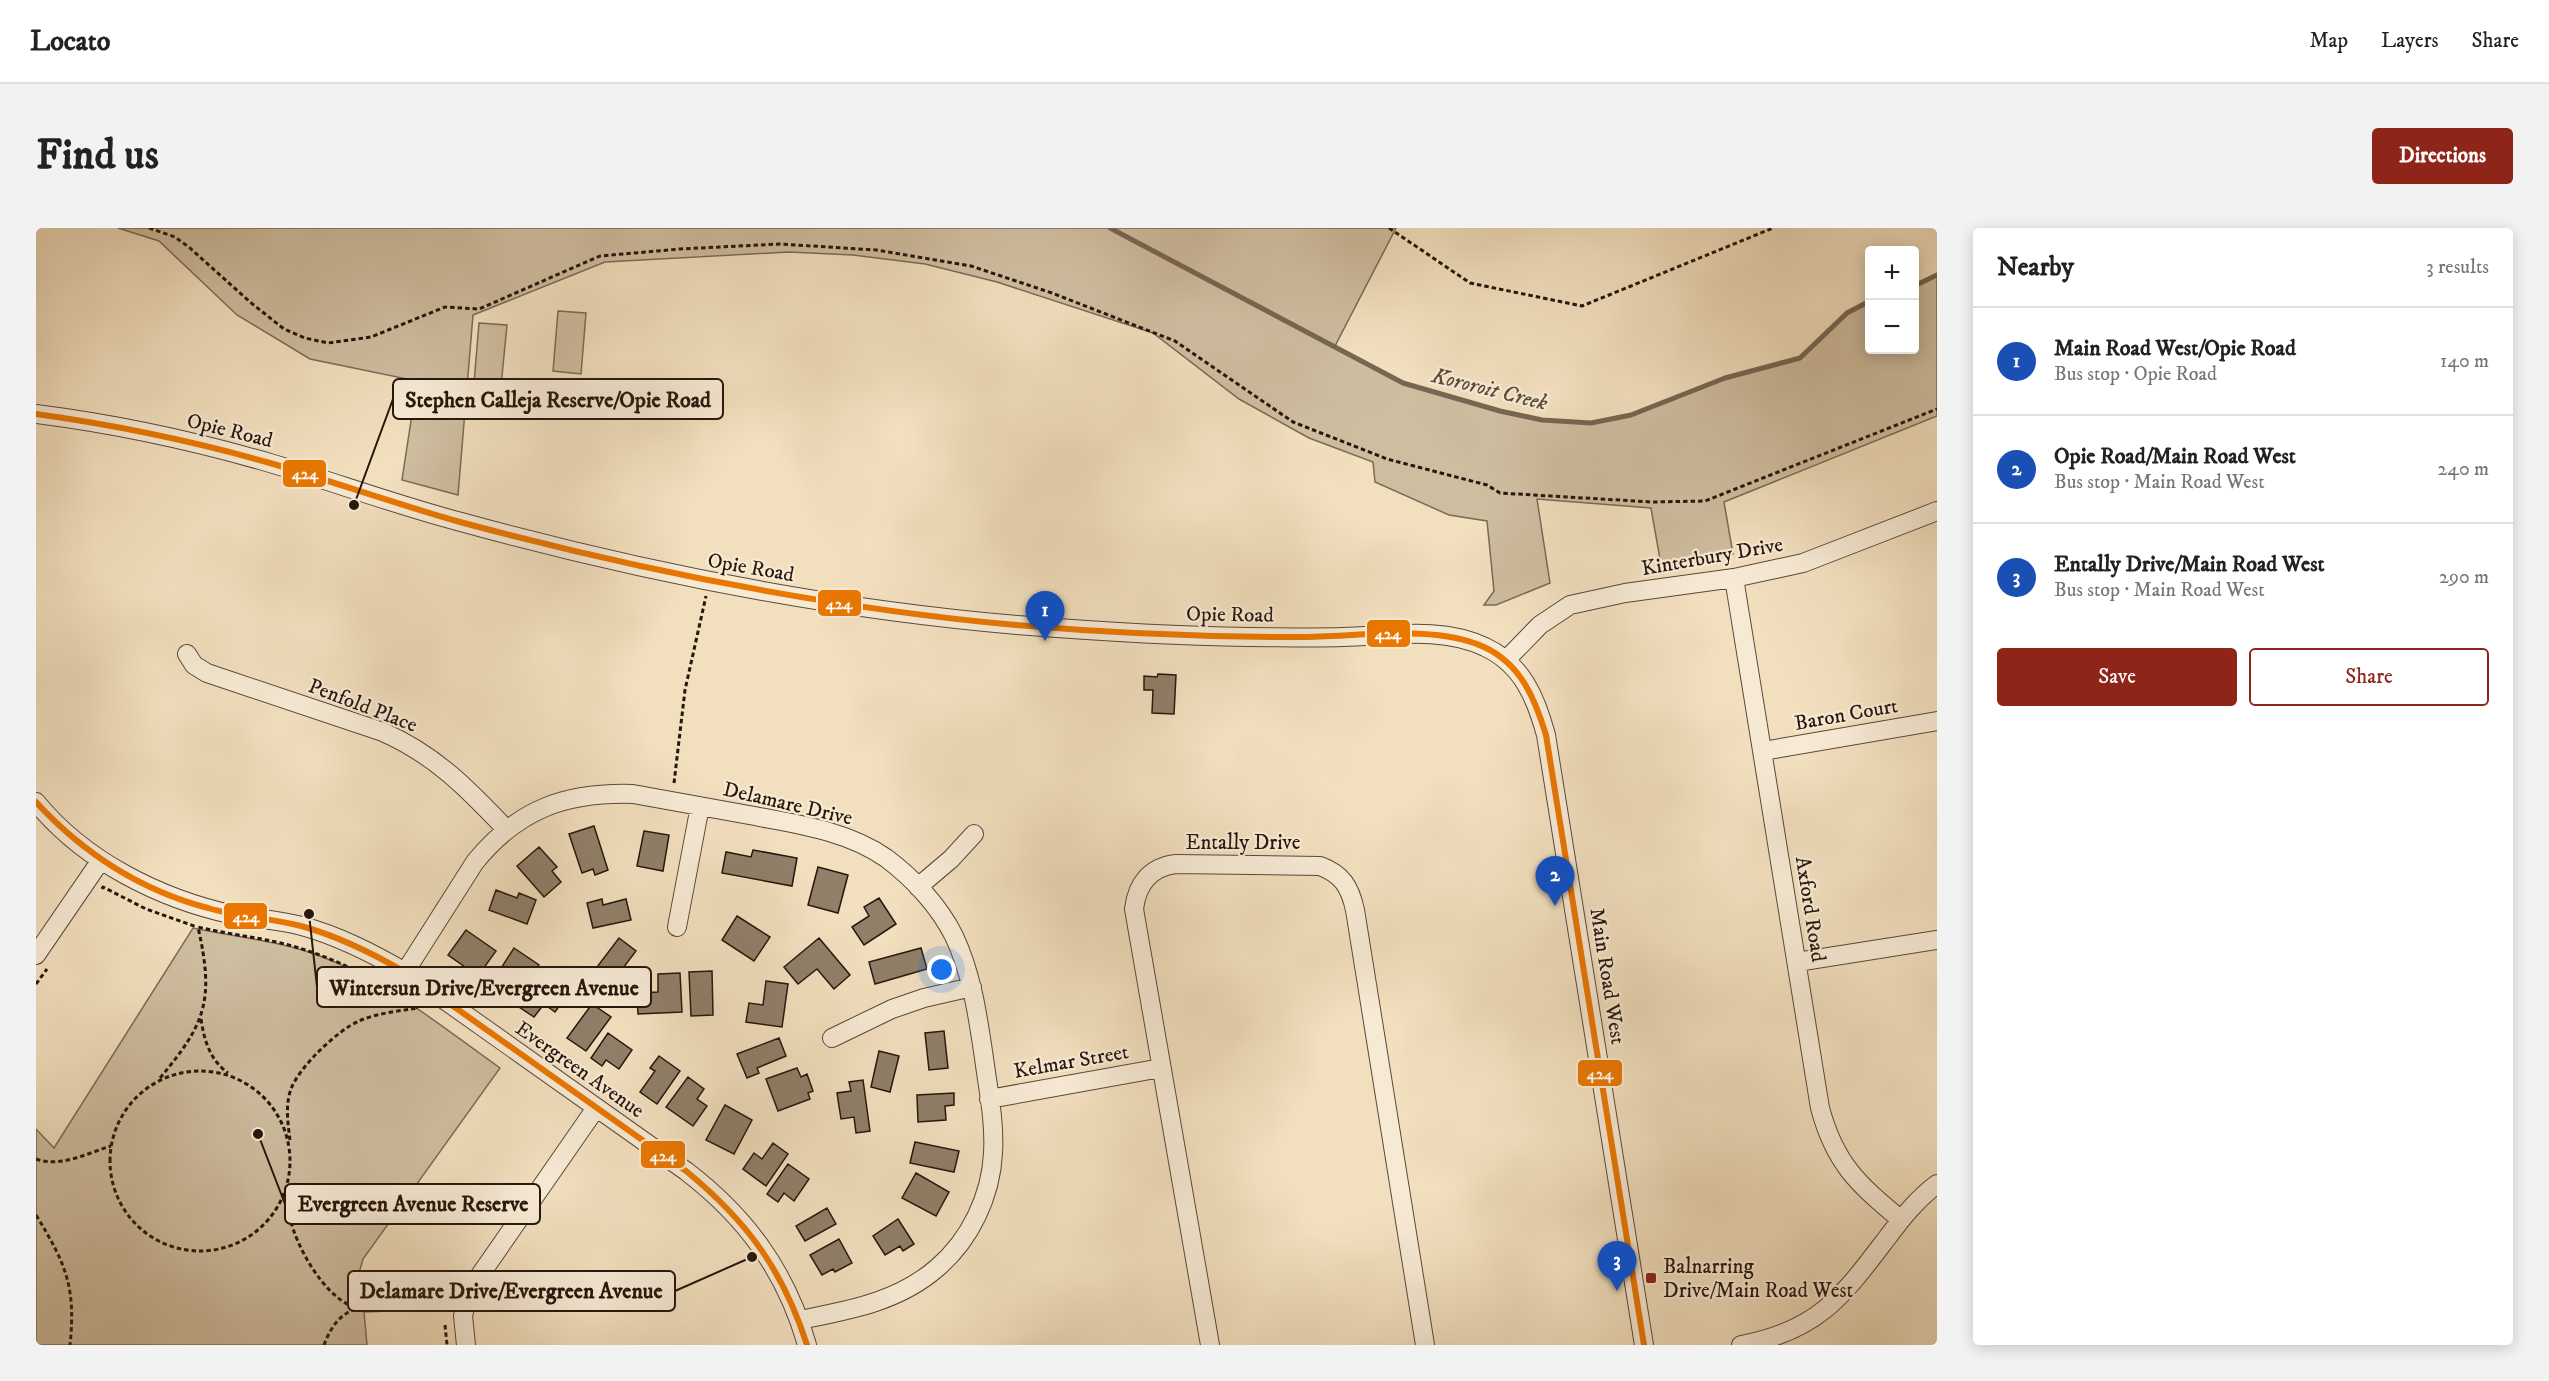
<!DOCTYPE html>
<html lang="en">
<head>
<meta charset="utf-8">
<style>
  :root { --surface:#fff; --page:#f2f2f2; --text:#222; --muted:#767676; --line:#e0e0e0; --accent:#8f2418 }
  body { margin:0; font-family:"IM FELL DW Pica",serif; background:var(--page); color:var(--text) }
  .controls { position:absolute; right:18px; top:18px; display:grid; overflow:hidden; border-radius:6px; box-shadow:0 3px 15px #0003 }
  .controls button { width:54px; height:54px; display:grid; place-items:center; padding:0; border:0; border-bottom:2px solid var(--line); background:var(--surface); color:var(--text); font:30px sans-serif }
  .you { position:absolute; left:906px; top:742px; width:21px; height:21px; margin:-15px; border:4px solid #fff; border-radius:50%; background:#1a73e8; box-shadow:0 0 0 9px #1a73e833 }
  .badge { display:grid; place-items:center; width:39px; height:39px; border-radius:50%; background:var(--accent); color:#fff; font-size:20px; font-weight:700 }
  .pin { position:absolute; translate:-50% -50px; filter:drop-shadow(0 2px 3px #0008) }
  .pin::after { content:''; position:absolute; top:32px; width:21px; height:18px; background:inherit; clip-path:polygon(0 0,100% 0,50% 100%) }
  .list { margin:0; padding:0; list-style:none }
  h2 { display:flex; justify-content:space-between; align-items:center; height:78px; margin:0; padding:0 24px; font-size:26px }
  h2 small { font-size:20px; font-weight:400; color:var(--muted) }
  .list li { display:grid; grid-template-columns:39px 1fr auto; gap:18px; align-items:center; box-sizing:border-box; height:108px; padding:0 24px; border-top:2px solid var(--line) }
  .list b { display:block; font-size:22px; white-space:nowrap }
  .list p { margin:0; font-size:20px; white-space:nowrap; color:var(--muted) }
  .list em { font-size:20px; font-style:normal; color:var(--muted) }
  .actions { display:flex; gap:12px; padding:18px 24px }
  .actions a { flex:1; padding:14px 0; border:2px solid var(--accent); border-radius:6px; text-align:center; font-size:21px; color:var(--accent) }
  .actions .main { background:var(--accent); color:#fff }
  .map { position:relative; flex:none; width:1901px; height:1117px; overflow:hidden; border-radius:6px }
  header { display:flex; align-items:center; gap:36px; box-sizing:border-box; height:84px; padding:0 30px; background:var(--surface); border-bottom:2px solid var(--line) }
  header strong { font-size:28px }
  nav { display:flex; gap:33px; margin-inline-start:auto; font-size:21px }
  .intro { display:flex; align-items:center; justify-content:space-between; box-sizing:border-box; height:144px; padding:0 36px }
  h1 { margin:0; font-size:42px }
  .button { padding:15px 27px; border-radius:6px; background:var(--accent); color:#fff; font-size:21px; font-weight:700 }
  main { display:flex; gap:36px; padding:0 36px }
  aside { flex:1; background:var(--surface); border-radius:6px; box-shadow:0 3px 15px #0003 }
  .map>svg:first-child { display:block }
</style>
</head>
<body>
<header>
<strong>Locato</strong>
<nav><a>Map</a><a>Layers</a><a>Share</a></nav>
</header>
<div class="intro"><h1>Find us</h1><a class="button">Directions</a></div>
<main>
<div class="map">
<svg width="1901" height="1117" viewBox="0 0 1901 1117">
  <rect width="100%" height="100%" fill="#f2dfbe"/>
  <filter id="stains"><feTurbulence type="fractalNoise" baseFrequency=".00333" numOctaves="4"/><feColorMatrix values="0 0 0 0 .2 0 0 0 0 .09 0 0 0 0 .02 0 0 0 .5 -.17"/></filter>
  <radialGradient id="worn" r=".72"><stop offset=".6" stop-color="#630" stop-opacity="0"/><stop offset="1" stop-color="#630" stop-opacity=".3"/></radialGradient>
  <path fill="#cfbda0" stroke="#7a6a56" stroke-width="1.5" d="M82,0H1360L1298,120L1367,155L1489,189L1506,192L1555,195L1595,187L1689,150L1764,130L1811,85L1833,73L1834,122H1878L1879,58L1901,47V188L1688,274L1697,326L1625,337L1615,280L1501,271L1514,355L1460,377H1448L1458,363L1451,293L1413,287L1339,254L1337,234L1273,210L1203,171L1117,105L961,54L889,36L817,27L753,24L569,34L437,87L422,267L366,252L381,153L274,131L201,87L123,13Z
    M522,83L550,85L545,146L517,143Z
    M443,95L471,97L465,158L438,155Z
    M157,700C199,709 244,713 284,728C350,752 406,799 464,840L327,1031L323,1045L326,1072L408,1074L407,1081L328,1084L331,1117H0V901L18,920Z"/>
  <g fill="none" stroke-linecap="round" stroke-linejoin="round">
    <path stroke="#776652" stroke-width="5" d="M1074,0L1367,155L1464,183L1506,192L1555,195L1595,187L1689,150L1764,130L1811,85L1834,73
      M1878,58L1901,47"/>
  </g>
  <path fill="#907f69" stroke="#26160c" stroke-width="1.5" d="M1122,446L1140,447L1138,486L1116,485L1117,462H1108V448L1121,449Z
    M558,598L572,642L559,647L557,641L546,645L533,606Z
    M608,603L633,607L627,643L601,638Z
    M503,619L521,639L516,643L525,654L508,669L481,638Z
    M717,622L761,630L756,658L686,645L690,624L715,629Z
    M782,639L812,647L802,685L772,677Z
    M460,662L481,670L483,665L500,672L491,696L453,682Z
    M843,670L860,696L828,717L816,699L833,688L828,679Z
    M566,671L567,677L590,671L595,692L557,700L551,675Z
    M701,688L734,709L718,733L686,712Z
    M430,702L460,723L442,748L412,727Z
    M583,710L600,723L578,752L561,739Z
    M783,710L814,747L798,761L781,741L762,756L748,739Z
    M478,720L503,737L478,775L459,762L466,752L460,748Z
    M885,720L891,741L839,756L833,734Z
    M676,743L677,787L655,788L653,744Z
    M644,745L646,784L602,786L601,765L622,764V746Z
    M500,749L530,769L519,784L508,776L498,789L480,777Z
    M730,753L752,756L746,799L710,794L713,775L727,777Z
    M556,776L575,789L550,823L531,810Z
    M908,803L912,840L893,842L889,805Z
    M572,805L596,822L583,841L570,832L566,838L555,830Z
    M743,810L750,828L721,840L723,845L711,850L701,826Z
    M843,823L863,828L854,864L835,859Z
    M623,828L644,843L621,876L604,864L619,843L614,840Z
    M761,840L765,849L771,846L777,863L772,865L774,871L742,883L730,851Z
    M652,849L668,861L661,871L671,878L657,898L630,879Z
    M827,852L834,903L820,905L818,889L805,891L801,865L815,863L813,854Z
    M918,865V877L909,878L910,892L882,894L881,867Z
    M689,877L716,892L698,926L670,912Z
    M879,914L923,923L918,944L874,935Z
    M737,915L752,926L730,958L707,941L718,925L726,931Z
    M752,936L773,951L758,973L748,965L742,974L731,966Z
    M880,945L913,964L900,988L866,970Z
    M791,980L800,996L769,1013L760,998Z
    M862,991L878,1016L867,1023L864,1018L849,1027L837,1008Z
    M803,1011L816,1035L799,1044L797,1041L786,1047L774,1027Z"/>
  <g fill="none" stroke-linecap="round" stroke-linejoin="round">
    <defs>
      <path id="street" d="M0,186C79,196 158,213 234,235C298,254 360,277 425,294C607,344 792,381 981,397C1058,403 1134,408 1212,409C1243,409 1275,410 1307,409C1353,408 1406,398 1449,419C1486,436 1500,470 1510,507L1608,1117
        M1698,350L1784,880C1799,936 1822,956 1865,992
        M151,426L158,437L171,445L347,504C399,527 431,560 470,601
        M1470,432L1504,397L1534,377L1589,365L1698,350L1767,335L1901,283
        M1727,523L1901,493
        M0,574C48,633 124,671 198,687C221,691 243,692 266,698C303,708 336,725 369,744L650,943C710,989 750,1043 771,1117
        M882,659L915,631L938,606
        M641,699L664,578
        M0,727L65,632
        M1761,734L1901,712
        M369,744L439,634C482,581 530,564 597,566C635,573 674,580 713,587C759,596 810,602 850,630C877,650 903,678 918,708C936,746 942,789 948,830C952,861 959,894 957,925C955,968 934,1012 901,1040C862,1074 813,1082 764,1092
        M796,810L856,781L888,770L936,759
        M953,871L1125,840
        M430,1117L427,1088L433,1063L560,880
        M1174,1117L1098,681C1101,656 1114,639 1140,636L1284,638C1306,646 1314,659 1319,682L1389,1117
        M1705,1117C1782,1103 1806,1069 1851,1010C1866,990 1881,971 1901,956"/>
    </defs>
    <use href="#street" stroke="#594838" stroke-width="20"/>
    <path stroke="#26160c" stroke-width="3" stroke-dasharray="4.5 3" stroke-linecap="butt" d="M113,0L139,9L154,20L214,74L248,101L269,110L292,115L335,109L409,79L443,81L564,28L644,21L744,16L840,22L935,38L1016,65L1139,113L1257,194L1351,231L1451,257L1464,265L1616,274L1669,273L1901,181
      M1353,0L1434,55L1546,78L1737,0
      M638,555L649,462L670,368
      M66,661L67,659L110,681L161,699
      M0,756L11,741
      M165,791C168,812 174,832 192,845
      M74 933a90 90 0 1 1 180 0a90 90 0 1 1-180 0Z
      M124,850C171,794 178,771 162,699C191,706 220,709 249,716C298,729 341,751 382,780
      M254,912C252,896 249,877 255,861C263,839 302,802 323,793C341,785 363,783 382,780
      M0,931C24,940 52,925 75,918
      M252,957C252,968 252,979 254,990C260,1018 288,1068 316,1078C331,1083 389,1078 409,1077
      M0,987C30,1036 40,1059 34,1117
      M409,1081L413,1064
      M409,1097L411,1117
      M288,1117C294,1101 304,1084 322,1081"/>
    <use href="#street" stroke="#f7ead5" stroke-width="18"/>
    <defs>
      <path id="bus-1" d="M0,186C79,197 157,213 234,235C298,254 360,276 424,294C607,343 792,380 980,397C1073,405 1166,409 1259,409C1316,410 1397,395 1448,419C1485,436 1499,471 1510,507L1608,1117
        M0,574C47,625 104,662 172,680C202,689 234,690 265,698C302,708 336,725 369,744L650,943C711,993 747,1042 771,1117"/>
    </defs>
    <use href="#bus-1" stroke="#f7ead5" stroke-width="10"/>
    <use href="#bus-1" stroke="#e97701" stroke-width="6"/>
  </g>
  <rect fill="#8f2418" stroke="#f7ead5" stroke-width="2" x="1609" y="1044" width="12" height="12" rx="3"/>
  <g text-anchor="middle" stroke-width="4.5" stroke-linejoin="round" paint-order="stroke">
    <g font-size="21" fill="#26160c" stroke="#f7ead5">
      <text transform="translate(194 202) rotate(14)" y="7">Opie Road</text>
      <text transform="translate(1676 328) rotate(-10)" y="7">Kinterbury Drive</text>
      <text transform="translate(715 339) rotate(10)" y="7">Opie Road</text>
      <text transform="translate(1194 386) rotate(1)" y="7">Opie Road</text>
      <text transform="translate(327 477) rotate(21)" y="7">Penfold Place</text>
      <text transform="translate(1810 486) rotate(-10)" y="7">Baron Court</text>
      <text transform="translate(752 575) rotate(13)" y="7">Delamare Drive</text>
      <text x="1207" y="621">Entally Drive</text>
      <text transform="translate(1775 681) rotate(81)" y="7">Axford Road</text>
      <text transform="translate(1572 748) rotate(81)" y="7">Main Road West</text>
      <text transform="translate(1035 833) rotate(-10)" y="7">Kelmar Street</text>
      <text transform="translate(544 841) rotate(35)" y="7">Evergreen Avenue</text>
    </g>
    <g font-size="21" fill="#26160c" stroke="#f7ead5" text-anchor="start">
      <text x="1627" y="1045">Balnarring<tspan x="1627" dy="24">Drive/Main Road West</tspan></text>
    </g>
    <g font-size="22" font-style="italic" fill="#5c4b3b" stroke="#f7ead5">
      <text transform="translate(1454 160) rotate(14)" y="8">Kororoit Creek</text>
    </g>
  </g>
  <path fill="none" stroke="#26160c" stroke-width="2" d="M318 277L357 171M273 686L281 759M222 906L249 976M716 1029L639 1063"/>
  <g fill="#26160c" stroke="#f7ead5" stroke-width="2">
    <circle cx="318" cy="277" r="6"/>
    <circle cx="273" cy="686" r="6"/>
    <circle cx="222" cy="906" r="6"/>
    <circle cx="716" cy="1029" r="6"/>
  </g>
  <g fill="#f7ead5" stroke="#26160c" stroke-width="2">
    <rect x="357" y="151" width="330" height="40" rx="6"/>
    <rect x="281" y="739" width="334" height="40" rx="6"/>
    <rect x="249" y="956" width="255" height="40" rx="6"/>
    <rect x="312" y="1043" width="327" height="40" rx="6"/>
  </g>
  <g font-size="22" text-anchor="middle" font-weight="bold" fill="#26160c">
    <text x="522" y="179">Stephen Calleja Reserve/Opie Road</text>
    <text x="448" y="767">Wintersun Drive/Evergreen Avenue</text>
    <text x="377" y="983">Evergreen Avenue Reserve</text>
    <text x="475" y="1070">Delamare Drive/Evergreen Avenue</text>
  </g>
  <g stroke="#f7ead5" stroke-width="2">
    <rect x="246" y="231" width="45" height="29" rx="6" fill="#e97701"/>
    <rect x="781" y="361" width="45" height="28" rx="6" fill="#e97701"/>
    <rect x="1330" y="391" width="45" height="29" rx="6" fill="#e97701"/>
    <rect x="187" y="674" width="45" height="28" rx="6" fill="#e97701"/>
    <rect x="1541" y="831" width="46" height="28" rx="6" fill="#e97701"/>
    <rect x="604" y="912" width="46" height="29" rx="6" fill="#e97701"/>
  </g>
  <g font-size="16" text-anchor="middle" font-weight="bold" fill="#fff">
    <text x="269" y="251">424</text>
    <text x="803" y="381">424</text>
    <text x="1352" y="411">424</text>
    <text x="210" y="694">424</text>
    <text x="1564" y="851">424</text>
    <text x="627" y="933">424</text>
  </g>
  <rect width="100%" height="100%" filter="url(#stains)"/>
  <rect width="100%" height="100%" fill="url(#worn)"/>
</svg>
<div class="controls">
<button>+</button>
<button>−</button>
</div>
<div class="you"></div>
<div class="pin badge" style="left:1009px;top:413px;background:#1a4fb4">1</div>
<div class="pin badge" style="left:1519px;top:678px;background:#1a4fb4">2</div>
<div class="pin badge" style="left:1581px;top:1063px;background:#1a4fb4">3</div>
</div>
<aside>
<h2>Nearby<small>3 results</small></h2>
<ul class="list">
<li><span class="badge" style="background:#1a4fb4">1</span><div><b>Main Road West/Opie Road</b><p>Bus stop · Opie Road</p></div><em>140 m</em></li>
<li><span class="badge" style="background:#1a4fb4">2</span><div><b>Opie Road/Main Road West</b><p>Bus stop · Main Road West</p></div><em>240 m</em></li>
<li><span class="badge" style="background:#1a4fb4">3</span><div><b>Entally Drive/Main Road West</b><p>Bus stop · Main Road West</p></div><em>290 m</em></li>
</ul>
<div class="actions"><a class="main">Save</a><a>Share</a></div>
</aside>
</main>
</body>
</html>
